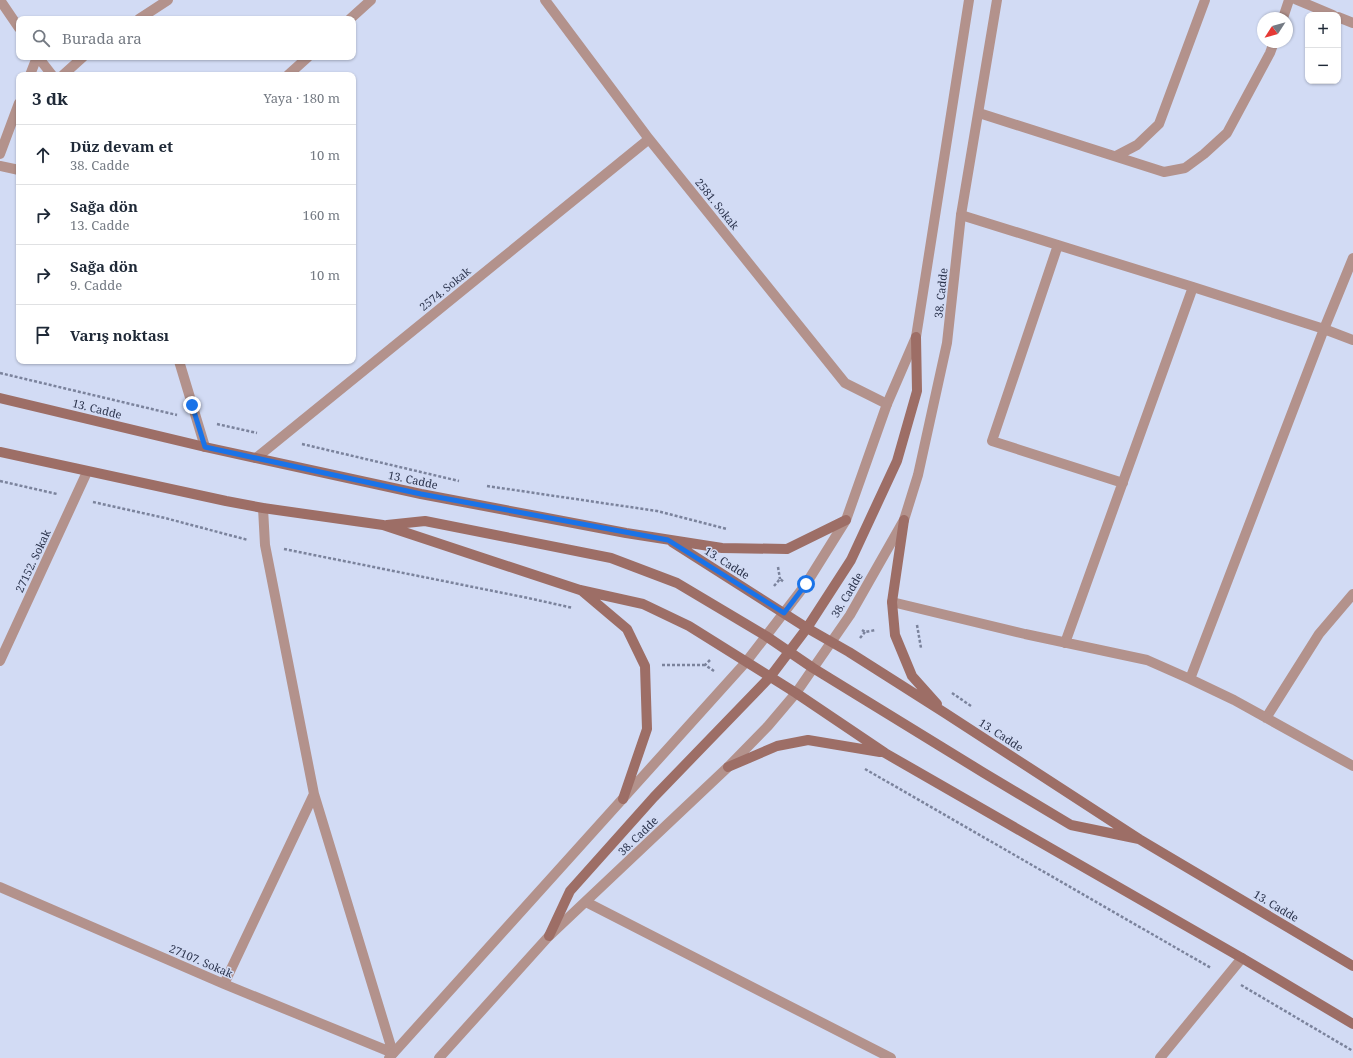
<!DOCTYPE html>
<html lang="tr">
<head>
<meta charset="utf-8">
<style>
  :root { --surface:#fff; --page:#f2f2f3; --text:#1f2937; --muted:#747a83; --line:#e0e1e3 }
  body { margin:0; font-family:"Noto Serif",serif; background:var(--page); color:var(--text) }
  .controls { position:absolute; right:12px; top:12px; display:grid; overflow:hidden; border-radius:8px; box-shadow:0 1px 3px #0004 }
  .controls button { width:36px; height:36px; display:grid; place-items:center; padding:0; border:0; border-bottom:1px solid var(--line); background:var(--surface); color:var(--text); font:20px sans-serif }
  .compass { position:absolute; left:1257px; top:12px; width:36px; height:36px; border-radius:50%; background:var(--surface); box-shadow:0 1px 3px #0004; rotate:234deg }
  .stop { position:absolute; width:12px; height:12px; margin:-9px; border:3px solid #1a73e8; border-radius:50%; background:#fff }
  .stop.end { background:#1a73e8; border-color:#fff; box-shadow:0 1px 4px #0008 }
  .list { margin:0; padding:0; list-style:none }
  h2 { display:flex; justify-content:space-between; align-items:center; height:52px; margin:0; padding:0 16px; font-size:17px }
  h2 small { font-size:13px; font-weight:400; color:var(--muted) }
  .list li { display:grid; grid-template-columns:26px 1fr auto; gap:12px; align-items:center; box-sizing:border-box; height:60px; padding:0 16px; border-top:1px solid var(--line) }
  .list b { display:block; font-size:15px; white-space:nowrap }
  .list p { margin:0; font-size:13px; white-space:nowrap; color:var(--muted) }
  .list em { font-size:13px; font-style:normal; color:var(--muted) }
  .icon { flex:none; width:22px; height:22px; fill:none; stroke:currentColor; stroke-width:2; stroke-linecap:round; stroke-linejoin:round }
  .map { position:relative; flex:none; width:1353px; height:1058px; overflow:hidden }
  .search { position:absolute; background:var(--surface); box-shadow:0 1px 3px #0004; left:16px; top:16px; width:340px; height:44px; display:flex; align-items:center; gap:10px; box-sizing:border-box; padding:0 14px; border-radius:8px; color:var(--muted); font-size:15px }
  .panel { position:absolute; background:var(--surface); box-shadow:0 1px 3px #0004; left:16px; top:72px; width:340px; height:292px; border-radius:8px }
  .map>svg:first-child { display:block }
</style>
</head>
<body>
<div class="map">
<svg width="1353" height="1058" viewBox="0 0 1353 1058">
  <rect width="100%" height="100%" fill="#d2dbf4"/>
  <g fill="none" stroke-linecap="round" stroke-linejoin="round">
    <path stroke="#7b839c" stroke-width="2.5" stroke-dasharray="3 2" stroke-linecap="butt" d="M0,373L177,415
      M217,424L257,433
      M302,444L459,481
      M0,481L57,494
      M487,486L657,511L727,529
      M93,502L165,518L248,540
      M284,549L528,598L573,608
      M778,567L780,579
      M774,586L780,579L784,582
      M917,625L921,648
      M862,630L865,632L876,630
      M860,638L865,632
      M710,660L705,665L714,671
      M662,665H705
      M952,693L971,706
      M865,769L1211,968
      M1241,985L1353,1051"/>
    <path stroke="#b3928c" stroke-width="10" d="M545,0L649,139L845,383L887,404
      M1297,0L1333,15
      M1338,17L1353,23
      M1283,18L1289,0
      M139,19L168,0
      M350,19L371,0
      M30,75L37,57
      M63,75L83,57
      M288,75L308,57
      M979,113L1164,172L1185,168L1204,154L1227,133L1270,53L1274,42
      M0,154L19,103
      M1116,156L1137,145L1159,124L1205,0
      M0,166L19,170
      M961,215L1193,287L1324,329L1353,340
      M1058,245L992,441L1123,483
      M256,458L649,139
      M263,508L265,545L314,794L393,1053
      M892,602L1025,634L1147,660L1190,679L1234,700L1353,766
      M1065,643L1193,287
      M0,661L87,472
      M1190,679L1324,329L1353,258
      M1266,718L1319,634L1353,594
      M0,887L224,984L393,1053
      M586,902L891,1058
      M224,984L314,794
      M1160,1058L1242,958"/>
    <path stroke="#b3928c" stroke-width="10" d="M0,0L19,28
      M38,57L52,75
      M179,361L205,447
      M389,1058L746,662L806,584L846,520L887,404L916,337L969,0
      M439,1058L549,936L728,767L768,726L796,693L850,615L904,520L918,475L947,343L961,215L997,0"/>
    <path stroke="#9d6e66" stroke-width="10" d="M0,398L205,447L421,494L626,533L722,548L787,549L846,520
      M0,452L226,501L263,508L383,525L580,590L643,604L689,626L796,693L885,753L1242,958L1353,1024
      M904,520L892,602L895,635L912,676L937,704
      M387,525L425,521L611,558L677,583L766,636L813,668L984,773L1071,825L1139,839
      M672,542L807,628L849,652L945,713L1139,839L1353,966
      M582,591L627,629L645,666L647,729L623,799
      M728,767L777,746L808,740L880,752
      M549,936L570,891L654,797L770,677L807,628L851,560L897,461L917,391L916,337"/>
  </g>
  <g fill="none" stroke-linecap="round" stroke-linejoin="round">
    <path stroke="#1a73e8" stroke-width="5" d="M192,405L205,447L421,494L668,540L784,613L806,584"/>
  </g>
  <g text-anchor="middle" stroke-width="3" stroke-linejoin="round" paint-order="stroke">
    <g font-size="11" fill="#2c344d" stroke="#d2dbf4">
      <text transform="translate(717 204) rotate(51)" y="4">2581. Sokak</text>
      <text transform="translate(445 289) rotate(-39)" y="4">2574. Sokak</text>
      <text transform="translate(941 293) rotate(-84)" y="4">38. Cadde</text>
      <text transform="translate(97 409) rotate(14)" y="4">13. Cadde</text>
      <text transform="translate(413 480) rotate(12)" y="4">13. Cadde</text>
      <text transform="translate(33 561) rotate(-65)" y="4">27152. Sokak</text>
      <text transform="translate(727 563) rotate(32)" y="4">13. Cadde</text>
      <text transform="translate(847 595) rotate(-59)" y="4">38. Cadde</text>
      <text transform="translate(1001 735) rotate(33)" y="4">13. Cadde</text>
      <text transform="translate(638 836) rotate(-44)" y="4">38. Cadde</text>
      <text transform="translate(1276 906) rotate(31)" y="4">13. Cadde</text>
      <text transform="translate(201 961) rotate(23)" y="4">27107. Sokak</text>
    </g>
  </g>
</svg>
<div class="controls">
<button>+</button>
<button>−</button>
</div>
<svg class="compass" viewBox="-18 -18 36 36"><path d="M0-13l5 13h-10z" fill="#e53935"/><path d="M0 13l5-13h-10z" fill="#747a83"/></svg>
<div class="stop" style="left:806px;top:584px"></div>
<div class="stop end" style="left:192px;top:405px"></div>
<div class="search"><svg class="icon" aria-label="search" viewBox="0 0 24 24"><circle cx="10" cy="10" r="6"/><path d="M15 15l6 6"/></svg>Burada ara</div>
<section class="panel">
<h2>3 dk<small>Yaya · 180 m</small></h2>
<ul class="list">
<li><svg class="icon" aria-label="ahead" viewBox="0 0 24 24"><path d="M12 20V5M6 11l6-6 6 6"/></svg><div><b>Düz devam et</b><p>38. Cadde</p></div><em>10 m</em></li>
<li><svg class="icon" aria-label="right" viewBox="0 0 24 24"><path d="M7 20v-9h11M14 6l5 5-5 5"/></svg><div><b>Sağa dön</b><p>13. Cadde</p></div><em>160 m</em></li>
<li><svg class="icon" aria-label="right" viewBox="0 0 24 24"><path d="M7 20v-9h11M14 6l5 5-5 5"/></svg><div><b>Sağa dön</b><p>9. Cadde</p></div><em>10 m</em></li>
<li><svg class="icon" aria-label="arrive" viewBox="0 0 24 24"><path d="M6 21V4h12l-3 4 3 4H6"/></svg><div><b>Varış noktası</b></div></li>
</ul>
</section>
</div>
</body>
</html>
